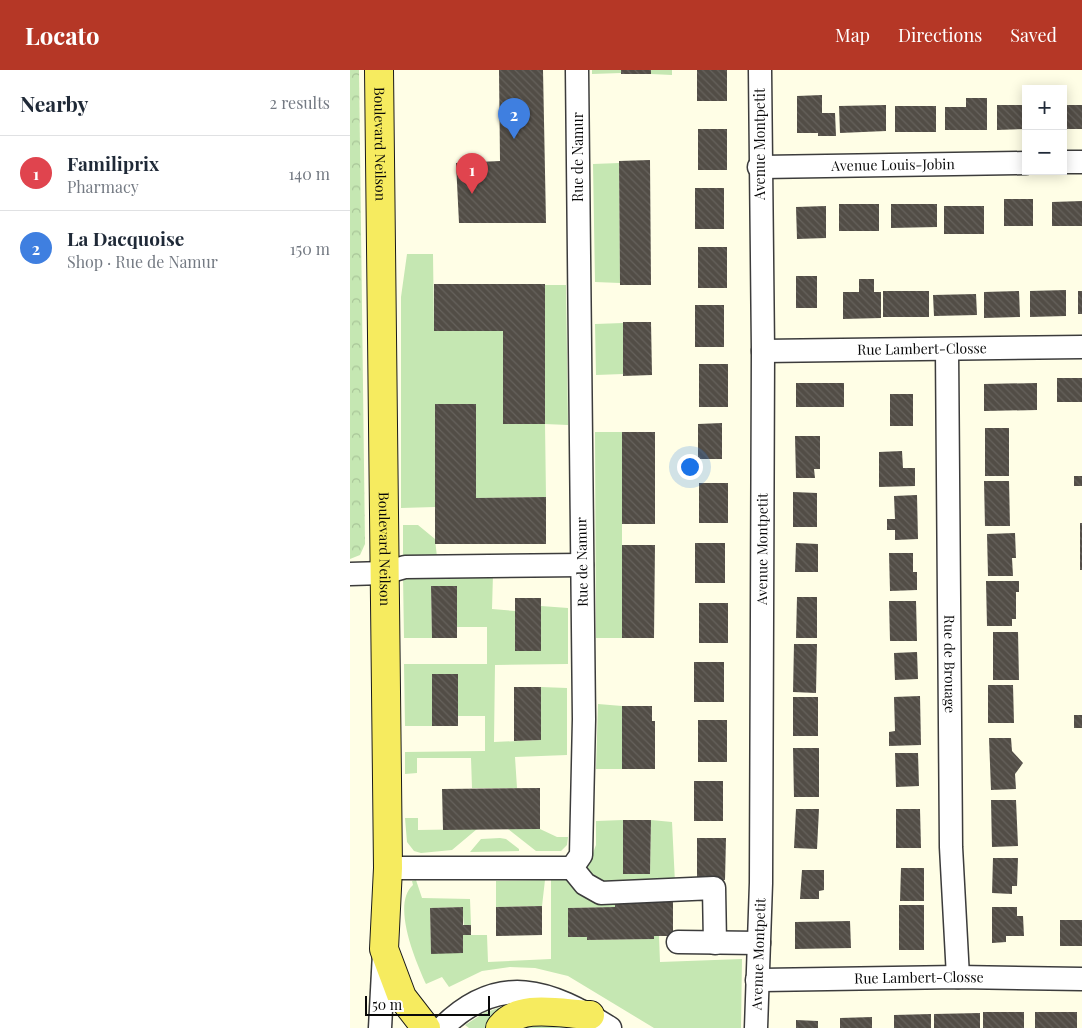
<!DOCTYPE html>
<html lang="en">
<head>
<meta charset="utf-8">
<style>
  :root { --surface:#fff; --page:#f6f6f7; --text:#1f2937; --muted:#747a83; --line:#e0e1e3; --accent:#b53726 }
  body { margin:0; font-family:"Playfair Display",serif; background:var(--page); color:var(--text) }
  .controls { position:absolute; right:15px; top:15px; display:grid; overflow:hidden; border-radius:0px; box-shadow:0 2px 12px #0003 }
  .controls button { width:45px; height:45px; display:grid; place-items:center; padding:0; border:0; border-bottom:1px solid var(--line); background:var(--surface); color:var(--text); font:25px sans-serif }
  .scale { position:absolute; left:15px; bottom:12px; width:125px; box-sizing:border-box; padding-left:5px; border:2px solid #090909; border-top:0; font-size:14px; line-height:18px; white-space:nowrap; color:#090909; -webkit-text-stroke:4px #fff; paint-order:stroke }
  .you { position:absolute; left:339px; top:396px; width:18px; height:18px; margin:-12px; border:4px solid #fff; border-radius:50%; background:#1a73e8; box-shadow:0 0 0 8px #1a73e833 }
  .badge { display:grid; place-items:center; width:32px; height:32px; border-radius:50%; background:var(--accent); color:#fff; font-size:16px; font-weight:700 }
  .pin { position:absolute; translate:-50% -41px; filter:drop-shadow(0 1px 2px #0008) }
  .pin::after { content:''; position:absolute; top:26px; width:18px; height:15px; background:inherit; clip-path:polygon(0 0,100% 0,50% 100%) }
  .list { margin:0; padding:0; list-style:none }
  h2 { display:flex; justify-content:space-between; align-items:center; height:65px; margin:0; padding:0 20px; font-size:21px }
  h2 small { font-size:16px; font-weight:400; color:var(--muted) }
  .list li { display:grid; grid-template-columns:32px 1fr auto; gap:15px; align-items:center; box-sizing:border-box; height:75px; padding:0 20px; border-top:1px solid var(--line) }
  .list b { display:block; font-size:19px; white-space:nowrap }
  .list p { margin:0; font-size:16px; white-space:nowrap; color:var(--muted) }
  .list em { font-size:16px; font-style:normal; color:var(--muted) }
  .map { position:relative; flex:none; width:732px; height:958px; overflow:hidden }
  header { display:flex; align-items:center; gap:30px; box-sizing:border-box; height:70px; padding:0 25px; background:var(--accent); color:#fff }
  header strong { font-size:24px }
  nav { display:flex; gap:28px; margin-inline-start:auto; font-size:18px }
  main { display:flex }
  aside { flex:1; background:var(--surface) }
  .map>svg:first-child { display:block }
</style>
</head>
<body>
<header>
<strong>Locato</strong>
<nav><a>Map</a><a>Directions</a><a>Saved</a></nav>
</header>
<main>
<aside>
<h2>Nearby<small>2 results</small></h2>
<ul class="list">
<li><span class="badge" style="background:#e0444e">1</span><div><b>Familiprix</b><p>Pharmacy</p></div><em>140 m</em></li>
<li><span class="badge" style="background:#3f7fe0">2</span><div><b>La Dacquoise</b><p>Shop · Rue de Namur</p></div><em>150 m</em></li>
</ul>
</aside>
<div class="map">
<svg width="732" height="958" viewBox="0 0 732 958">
  <defs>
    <pattern id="park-crowns" width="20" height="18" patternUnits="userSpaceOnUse" patternTransform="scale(1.25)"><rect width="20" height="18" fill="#c5e7b2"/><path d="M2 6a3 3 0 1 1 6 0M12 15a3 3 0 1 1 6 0" fill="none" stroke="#a8c598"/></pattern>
    <pattern id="building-back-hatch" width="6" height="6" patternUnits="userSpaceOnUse" patternTransform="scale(1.25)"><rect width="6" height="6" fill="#524d46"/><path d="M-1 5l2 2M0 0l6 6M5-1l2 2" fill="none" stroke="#66625c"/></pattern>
  </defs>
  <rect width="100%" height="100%" fill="#fffee6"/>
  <path fill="#c5e7b2" d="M242,0H271V3L242,4Z
    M301,0H322V5L301,4Z
    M269,93L270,213L245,212L243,94Z
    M57,184H83L84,261H153L154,354H195V215H216L218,355L195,354L196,427L126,428V334H85V437L51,438V227Z
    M273,253V304L246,305L245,254Z
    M245,362H272V568H246Z
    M53,455H68L85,469L87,487L53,488Z
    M143,504L142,539L165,541V581H191V536L218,538V594L145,595L144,672L191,670V617L217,618V685L165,687L167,718H122L121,688H67V703L55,704V682L135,681V646H108V656H55L54,594H137V557H107V516H81L82,568H54L53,506Z
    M248,634L272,636V699H246Z
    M55,748H68V760L127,759L102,780L71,783L64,781L57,772Z
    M273,750V804H300L301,750L322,752L325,813L251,818L237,805L238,796L246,775V751Z
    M158,759H190L207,767H218L217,775L211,781H186Z
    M150,768L156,769L169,779V781L120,782L131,769Z
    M201,809H216L236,824L265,830V837L218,838L219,867H237L238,870L303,869L304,866H309L310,892L392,889L391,958H304L218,906L185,898L160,897L132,901L99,917L92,907L76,914C66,892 41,834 63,815L62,811L66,810L72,828L120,829L121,855H114L112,837L80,838L81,883H113V865H137L138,892L201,889Z
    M195,810L192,836L146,837V811Z
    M154,936L155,940L138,958H119L115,955L134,943Z
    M165,953H213L224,958H162Z"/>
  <path fill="url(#park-crowns)" d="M0,0H9L15,474L10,485L0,489Z"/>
  <path fill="url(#building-back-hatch)" d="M149,0H193L196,153H109L106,93L150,91Z
    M271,0H301V4H271Z
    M347,0H377V31H347Z
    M472,25V43H485L486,66H468V63H447V26Z
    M616,28H637V60H595V37H616Z
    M536,35V61L490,63L489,36Z
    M647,35H676V59L647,60Z
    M713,35H732V59H713Z
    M545,36H586V62H545Z
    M348,59H377V100H348Z
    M300,90L301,215H270L269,91Z
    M345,118H374V159H345Z
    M654,129H683V156H654Z
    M732,131V156H702V132Z
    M489,134H529V161H489Z
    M541,134H587V157L541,158Z
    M476,136V168L447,169L446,137Z
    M594,136H634V164H594Z
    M348,177H377V218H348Z
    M446,206H467V238H446Z
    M509,209H524V222H531V248L493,249V222H509Z
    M84,214H195V354H153V261H84Z
    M716,220V246L680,247V221Z
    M533,221H579V247H533Z
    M669,221L670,247L634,248V222Z
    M728,221H732V244H728Z
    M626,224L627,245L584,246L583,225Z
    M345,235H374V277H345Z
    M273,252H301L302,305L273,306Z
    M349,294H378V337H349Z
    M707,308H732V332H707Z
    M446,313H494V337H446Z
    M687,313V340L634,341V314Z
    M540,324H563V356H540Z
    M85,334H126V428L196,427V474H85Z
    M372,353V389H348V354Z
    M635,358H659V406H635Z
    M272,362H305V454H272Z
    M445,366H470V399H464L465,408H446Z
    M552,381L553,398H565V416L529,417V382Z
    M724,406H732V416H724Z
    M634,411H659L660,456H635Z
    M349,413H378V453H349Z
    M443,422L467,423V457H443Z
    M567,425L568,469L545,470V460H537V449H545L544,426Z
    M730,453H732V500H730Z
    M665,463L666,488H662L663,506H638L637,464Z
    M345,473H375V513H345Z
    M446,473L468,474V502H445Z
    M272,475H305L304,568H272Z
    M539,483H563V502H567V520L540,521Z
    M636,511H669V522H666V549H662V556H637Z
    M81,516H107V568H82Z
    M447,527H467V568H446Z
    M165,528H191V581H165Z
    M539,531H566L567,571H540Z
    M349,533H378V573H349Z
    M643,562H668L669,610H643Z
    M444,574H467L466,623L443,622Z
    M567,582L568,609L545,610L544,583Z
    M344,592H374V632H344Z
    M82,604H108V656H82Z
    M638,615H663L664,653H638Z
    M164,617H191V670L164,671Z
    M570,626L571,675L539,676V662L545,661L544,627Z
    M443,627H468V666H443Z
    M272,636H302V651H305V699H272Z
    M724,645H732V658H724Z
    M348,650H377V692H348Z
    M639,668H661L662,681L673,693L665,704L666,719L641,720Z
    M443,678H469V727H444Z
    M545,683H568L569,716L546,717Z
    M344,711H373V751H344Z
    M190,718V759L93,760L92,719Z
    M641,730H666L668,776L642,777Z
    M446,739H469L467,779L444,778Z
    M546,739H570L571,778H546Z
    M273,750H301L300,804H273Z
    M347,768H376L375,810L347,811Z
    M643,788H668L667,816H662V824L642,823Z
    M551,798H574V831H550Z
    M452,800H474V820L469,821V829H450Z
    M323,829V866H304V869L237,870V867H218V838L265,837V830Z
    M549,835H574V880H549Z
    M192,836V865L146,866V837Z
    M113,837V855H121V865H113V883L81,884L80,838Z
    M642,837H667V846H673L674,866H656V872L642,873Z
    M710,850H732V876H710Z
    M500,851L501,878L445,879V852Z
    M633,942H674V958H633Z
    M685,942H727V958H685Z
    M630,943V958H584V944Z
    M581,944V958H544V945Z
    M522,947V958H490V948Z
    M446,950L468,951V958H446Z"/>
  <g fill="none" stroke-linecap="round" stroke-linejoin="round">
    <defs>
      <g id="minor">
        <path d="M713,92H732"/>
        <path id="s1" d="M409,97L676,93"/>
        <path id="s2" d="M597,280L601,777L608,907"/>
        <path id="s3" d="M413,281L732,277"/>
        <path d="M0,504L34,503L55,497L232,495"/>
        <path d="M38,798H222L231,785L234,649L227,0"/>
        <path d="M222,798L235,814L251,823L364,818L365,873"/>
        <path d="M328,872L409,873"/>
        <path id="s4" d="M407,910L608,907L732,909"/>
        <path d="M30,958L34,883"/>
        <path d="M92,958C149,901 200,920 260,958"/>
        <path id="s5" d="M406,958L411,813L413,281L410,0"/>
      </g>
      <g id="major">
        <path id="s6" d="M29,0L38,798L34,879L52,927L76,958"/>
        <path d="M150,958C169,932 212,944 240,945"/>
      </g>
    </defs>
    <use href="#minor" stroke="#3c3c3c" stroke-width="25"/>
    <use href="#major" stroke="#1a1a1a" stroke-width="30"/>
    <use href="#minor" stroke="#fff" stroke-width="22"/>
    <use href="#major" stroke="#f6eb5f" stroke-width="28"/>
  </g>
  <g text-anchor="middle" stroke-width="5" stroke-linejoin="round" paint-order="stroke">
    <g font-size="14" fill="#090909" stroke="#fff">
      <text dy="5" stroke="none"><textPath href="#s6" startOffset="74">Boulevard Neilson</textPath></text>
      <text transform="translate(410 74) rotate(-90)" y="5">Avenue Montpetit</text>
      <text transform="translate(228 87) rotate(-90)" y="5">Rue de Namur</text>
      <text dy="5" stroke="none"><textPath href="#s1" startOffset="134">Avenue Louis-Jobin</textPath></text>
      <text dy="5" stroke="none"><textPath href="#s3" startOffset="159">Rue Lambert-Closse</textPath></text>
      <text dy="5" stroke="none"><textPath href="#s6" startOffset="479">Boulevard Neilson</textPath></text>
      <text dy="5" stroke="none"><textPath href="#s5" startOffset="479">Avenue Montpetit</textPath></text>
      <text transform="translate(232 492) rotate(-91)" y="5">Rue de Namur</text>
      <text dy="5" stroke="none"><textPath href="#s2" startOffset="314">Rue de Brouage</textPath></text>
      <text dy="5" stroke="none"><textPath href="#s5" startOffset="74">Avenue Montpetit</textPath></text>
      <text dy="5" stroke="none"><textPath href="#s4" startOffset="162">Rue Lambert-Closse</textPath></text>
    </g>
  </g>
</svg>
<div class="controls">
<button>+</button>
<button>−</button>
</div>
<div class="scale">50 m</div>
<div class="you"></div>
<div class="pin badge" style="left:122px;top:124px;background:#e0444e">1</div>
<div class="pin badge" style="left:164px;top:69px;background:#3f7fe0">2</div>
</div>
</main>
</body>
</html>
